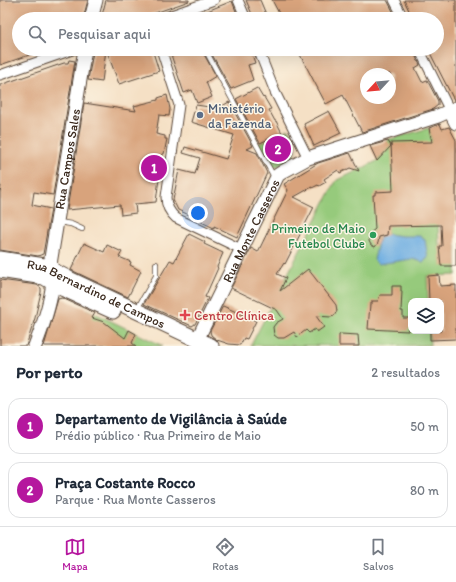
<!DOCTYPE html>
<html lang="pt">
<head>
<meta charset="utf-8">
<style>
  :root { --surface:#fff; --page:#f2f2f3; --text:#1f2937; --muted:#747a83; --line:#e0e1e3; --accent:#b5179e }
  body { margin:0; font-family:Itim,sans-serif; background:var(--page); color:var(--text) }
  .controls { position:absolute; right:12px; bottom:12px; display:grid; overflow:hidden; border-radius:8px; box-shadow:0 4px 16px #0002 }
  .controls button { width:36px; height:36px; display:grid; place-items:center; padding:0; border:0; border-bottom:1px solid var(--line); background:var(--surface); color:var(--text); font:20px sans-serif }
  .compass { position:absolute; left:360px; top:68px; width:36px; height:36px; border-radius:50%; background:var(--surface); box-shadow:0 4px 16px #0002; rotate:244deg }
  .you { position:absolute; left:198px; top:213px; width:14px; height:14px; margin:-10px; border:3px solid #fff; border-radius:50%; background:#1a73e8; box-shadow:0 0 0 6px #1a73e833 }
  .badge { display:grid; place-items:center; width:26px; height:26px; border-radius:50%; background:var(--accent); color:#fff; font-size:13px; font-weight:700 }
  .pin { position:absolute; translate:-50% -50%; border:2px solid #fff; box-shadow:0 1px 4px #0006 }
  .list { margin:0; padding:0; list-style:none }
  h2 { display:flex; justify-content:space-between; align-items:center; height:52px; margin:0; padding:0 16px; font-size:17px }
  h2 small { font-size:13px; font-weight:400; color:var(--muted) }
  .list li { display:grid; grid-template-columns:26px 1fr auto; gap:12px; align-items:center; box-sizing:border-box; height:56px; margin:0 8px 8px; padding:0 8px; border:1px solid var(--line); border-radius:12px }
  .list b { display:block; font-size:15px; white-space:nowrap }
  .list p { margin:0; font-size:13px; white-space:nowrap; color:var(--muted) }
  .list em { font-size:13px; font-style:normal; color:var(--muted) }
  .icon { flex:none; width:22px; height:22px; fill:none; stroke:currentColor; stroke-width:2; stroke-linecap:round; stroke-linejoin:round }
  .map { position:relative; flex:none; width:456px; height:346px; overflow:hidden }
  .search { position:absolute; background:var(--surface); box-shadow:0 4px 16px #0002; left:12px; right:12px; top:12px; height:44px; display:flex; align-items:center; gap:10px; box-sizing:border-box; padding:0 14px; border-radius:22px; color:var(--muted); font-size:15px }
  .sheet { height:180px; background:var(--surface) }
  nav { display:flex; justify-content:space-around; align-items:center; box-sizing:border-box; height:56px; border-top:1px solid var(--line); background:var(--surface); font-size:11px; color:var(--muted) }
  nav a { display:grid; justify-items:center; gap:2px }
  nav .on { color:var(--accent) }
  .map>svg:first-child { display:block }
</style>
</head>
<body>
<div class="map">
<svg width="456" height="346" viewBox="0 0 456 346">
  <rect width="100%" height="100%" fill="#fcf5e5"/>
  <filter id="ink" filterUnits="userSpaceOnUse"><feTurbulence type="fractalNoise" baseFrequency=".025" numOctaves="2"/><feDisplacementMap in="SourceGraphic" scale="8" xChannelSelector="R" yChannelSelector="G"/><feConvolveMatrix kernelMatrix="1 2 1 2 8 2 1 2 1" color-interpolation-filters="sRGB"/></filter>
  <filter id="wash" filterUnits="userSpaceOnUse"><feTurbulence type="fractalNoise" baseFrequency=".012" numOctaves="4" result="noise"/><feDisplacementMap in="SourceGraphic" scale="16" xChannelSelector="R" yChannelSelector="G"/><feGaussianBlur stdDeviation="0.9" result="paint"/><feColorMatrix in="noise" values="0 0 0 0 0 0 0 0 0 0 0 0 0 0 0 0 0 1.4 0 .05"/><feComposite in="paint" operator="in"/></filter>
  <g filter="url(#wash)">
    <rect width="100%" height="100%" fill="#f5e0c5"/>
    <path fill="#96ca7b" stroke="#687a4c" d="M429,128L435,155L439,246L456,245V275L427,276L428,301H411V331H429L430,345L365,346L251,345L336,181L377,161L390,146L387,140Z
      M289,129C301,154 296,158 272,169L258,144Z
      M86,309L163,346H68Z"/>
    <path fill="#6fafe2" stroke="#556c80" d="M387,234L402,236H420L425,240L428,258L423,262L412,259L378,264L374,260L379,238L385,236Z"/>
    <g id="blocks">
      <path fill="#d8a37c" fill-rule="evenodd" d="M0,0H88L83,19H19V49H44V50L0,65Z
        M106,0H189V1L138,19H101Z
        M246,0H260L268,19H254Z
        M272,0H387L397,19H282Z
        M404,0H456V100H454L428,49H437V19H413Z
        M232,1L239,19H196L195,16Z
        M100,49H106L102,82L88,80L93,52Z
        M106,49H152L159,71L119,84Z
        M169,49H201L216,76L206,82L212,97L197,103L192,90L184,93Z
        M209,49H250L255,63L248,65L253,80L231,89Z
        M297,49H412L420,65L415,68L422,82L427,80L438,101V105L433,109L362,132L343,95L326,104ZM366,74H390V98H366Z
        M69,60L75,61L53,195L34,192L32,205L51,209L43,254L38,256L0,250V193L1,186H0V85L64,63H68Z
        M257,88L263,98L264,97L271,109L269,110L275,121H276L282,133L260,143L236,99Z
        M167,95L170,109L169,116L159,115L156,134L165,136V139H167L164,154H162L156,202L135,204L136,213L121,215L120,205L67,210L84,103L136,111L134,106L158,100V98Z
        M229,102L253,146L247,149L257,153L267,173L237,237L214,226V228L195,219L196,218L178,210L173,200L179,170L195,174L200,158L183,153L185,147L226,159L234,135L191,122L196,105L216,108L217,109Z
        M329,111L341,133L314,146L304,124Z
        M440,124L442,129L449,127L456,140V266H441L439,246H442L441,225L388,226L387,235L379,237L378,243L375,247L371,245L369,241V234L375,229L373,195H375V192L393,191L391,143L432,142L429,128Z
        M388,141L391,146L377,161L370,146Z
        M350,153L359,171L350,168L340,173L338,170L324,179L326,182L319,186L318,185L312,188V187L294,197L314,207L285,264L284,263L277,274L286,278L280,291L308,269L336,305L337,311L334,316L331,317L316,316L324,327L317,332L315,329L309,333L306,330L297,337L294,332L284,338H278L274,335L273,327L276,323L283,319L277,310L231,288L251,248L258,252L288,190L284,184L318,163Z
        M189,234L205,242L204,244L223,253L217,267L218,268L205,297L208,298L195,324L192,326L144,304L170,260L174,262Z
        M84,243L104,252L107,245L122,252L119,257L131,262L130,265L141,271L128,297L71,270Z
        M439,275L440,286L456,285V339L430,340V331H441V301H429L428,276Z
        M0,280L37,285L41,288V292L35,318L26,346H0Z
        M392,286H401V291H402L401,311H403V318H411V328H408V331L368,329L370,304H372V301H378L380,295H392Z
        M62,298L95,313L92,318L104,322L125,338L129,330L136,334L132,343L136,346H44L58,299Z
        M223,306L256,321L247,339L244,338L240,345L229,344L217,340L211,335L210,331Z
        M341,334L358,335L359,346H339V335Z"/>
    </g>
  </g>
  <g filter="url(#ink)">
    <use href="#blocks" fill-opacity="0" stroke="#574537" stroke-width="1"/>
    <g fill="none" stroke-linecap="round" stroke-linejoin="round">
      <defs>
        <path id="lane" d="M192,17V19
          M205,49L274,177
          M59,222L71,224L82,229
          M137,309L156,276V264"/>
        <path id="street" d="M238,0L246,19
          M394,0L404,19
          M160,19L214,0
          M161,49L179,105L166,197C166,206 169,212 176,218L241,249
          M258,49L275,92L308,158
          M419,49L450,111
          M0,75L75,49"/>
        <g id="secondary">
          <path d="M91,19L96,0"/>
          <path d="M450,111L456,123"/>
          <path id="s1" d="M197,340L278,175L284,171L308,158L438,116L456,108"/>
          <path id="s2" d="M35,346C42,328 49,308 52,289C54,279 49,268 51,258L85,49"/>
        </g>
        <g id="primary">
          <path id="s3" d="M0,259L44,266L69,279L211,346"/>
          <path d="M0,270L44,277L64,289L113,311"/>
        </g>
      </defs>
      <use href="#lane" stroke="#574537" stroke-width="6"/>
      <use href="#street" stroke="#574537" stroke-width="11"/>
      <use href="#secondary" stroke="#574537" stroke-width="15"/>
      <use href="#primary" stroke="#574537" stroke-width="17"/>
      <use href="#lane" stroke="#fff" stroke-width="4.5"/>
      <use href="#street" stroke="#fff" stroke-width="9"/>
      <use href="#secondary" stroke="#fff" stroke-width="13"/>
      <use href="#primary" stroke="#fff" stroke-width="15"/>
    </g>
  </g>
  <circle fill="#5c6f8a" stroke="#fcf5e5" stroke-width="1.5" cx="200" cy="115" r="4"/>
  <circle fill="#2e9e5b" stroke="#fcf5e5" stroke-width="1.5" cx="373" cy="235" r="4"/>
  <path fill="#e0444e" stroke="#fcf5e5" stroke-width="1.5" d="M183 309h4v4h4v4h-4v4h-4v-4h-4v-4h4z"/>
  <g text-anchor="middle" stroke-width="3" stroke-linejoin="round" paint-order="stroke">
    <g font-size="13" fill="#4e5e75" stroke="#fcf5e5" text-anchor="start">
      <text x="208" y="113">Ministério<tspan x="208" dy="15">da Fazenda</tspan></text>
    </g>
    <g font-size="13" fill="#3b2a1e" stroke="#fcf5e5">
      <text dy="5" stroke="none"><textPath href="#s2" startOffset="191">Rua Campos Sales</textPath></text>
      <text dy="5" stroke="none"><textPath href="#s1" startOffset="122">Rua Monte Casseros</textPath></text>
      <text dy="5" stroke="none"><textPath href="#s3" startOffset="103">Rua Bernardino de Campos</textPath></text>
    </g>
    <g font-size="13" fill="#27864d" stroke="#fcf5e5" text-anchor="end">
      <text x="365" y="233">Primeiro de Maio<tspan x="365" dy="15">Futebol Clube</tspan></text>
    </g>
    <g font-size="13" fill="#be3a42" stroke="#fcf5e5" text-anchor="start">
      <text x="194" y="320">Centro Clínica</text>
    </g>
  </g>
</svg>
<div class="controls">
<button><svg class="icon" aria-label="layers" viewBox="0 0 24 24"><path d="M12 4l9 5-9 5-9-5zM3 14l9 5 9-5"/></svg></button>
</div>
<svg class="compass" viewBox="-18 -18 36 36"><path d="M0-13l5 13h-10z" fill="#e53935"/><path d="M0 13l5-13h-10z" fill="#747a83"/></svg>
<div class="you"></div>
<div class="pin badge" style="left:154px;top:168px">1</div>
<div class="pin badge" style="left:278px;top:149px">2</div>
<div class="search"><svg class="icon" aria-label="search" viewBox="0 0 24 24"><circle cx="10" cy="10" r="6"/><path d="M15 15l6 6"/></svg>Pesquisar aqui</div>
</div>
<section class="sheet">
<h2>Por perto<small>2 resultados</small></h2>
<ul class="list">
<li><span class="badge">1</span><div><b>Departamento de Vigilância à Saúde</b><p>Prédio público · Rua Primeiro de Maio</p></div><em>50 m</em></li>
<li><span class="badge">2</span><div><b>Praça Costante Rocco</b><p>Parque · Rua Monte Casseros</p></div><em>80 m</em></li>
</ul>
</section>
<nav>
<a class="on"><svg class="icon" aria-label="map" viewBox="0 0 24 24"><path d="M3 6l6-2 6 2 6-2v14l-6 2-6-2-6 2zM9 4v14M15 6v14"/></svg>Mapa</a>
<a><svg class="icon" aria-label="directions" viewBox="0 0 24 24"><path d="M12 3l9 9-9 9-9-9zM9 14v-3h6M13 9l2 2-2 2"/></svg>Rotas</a>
<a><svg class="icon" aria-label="saved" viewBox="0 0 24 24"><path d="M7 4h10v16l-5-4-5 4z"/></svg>Salvos</a>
</nav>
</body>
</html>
